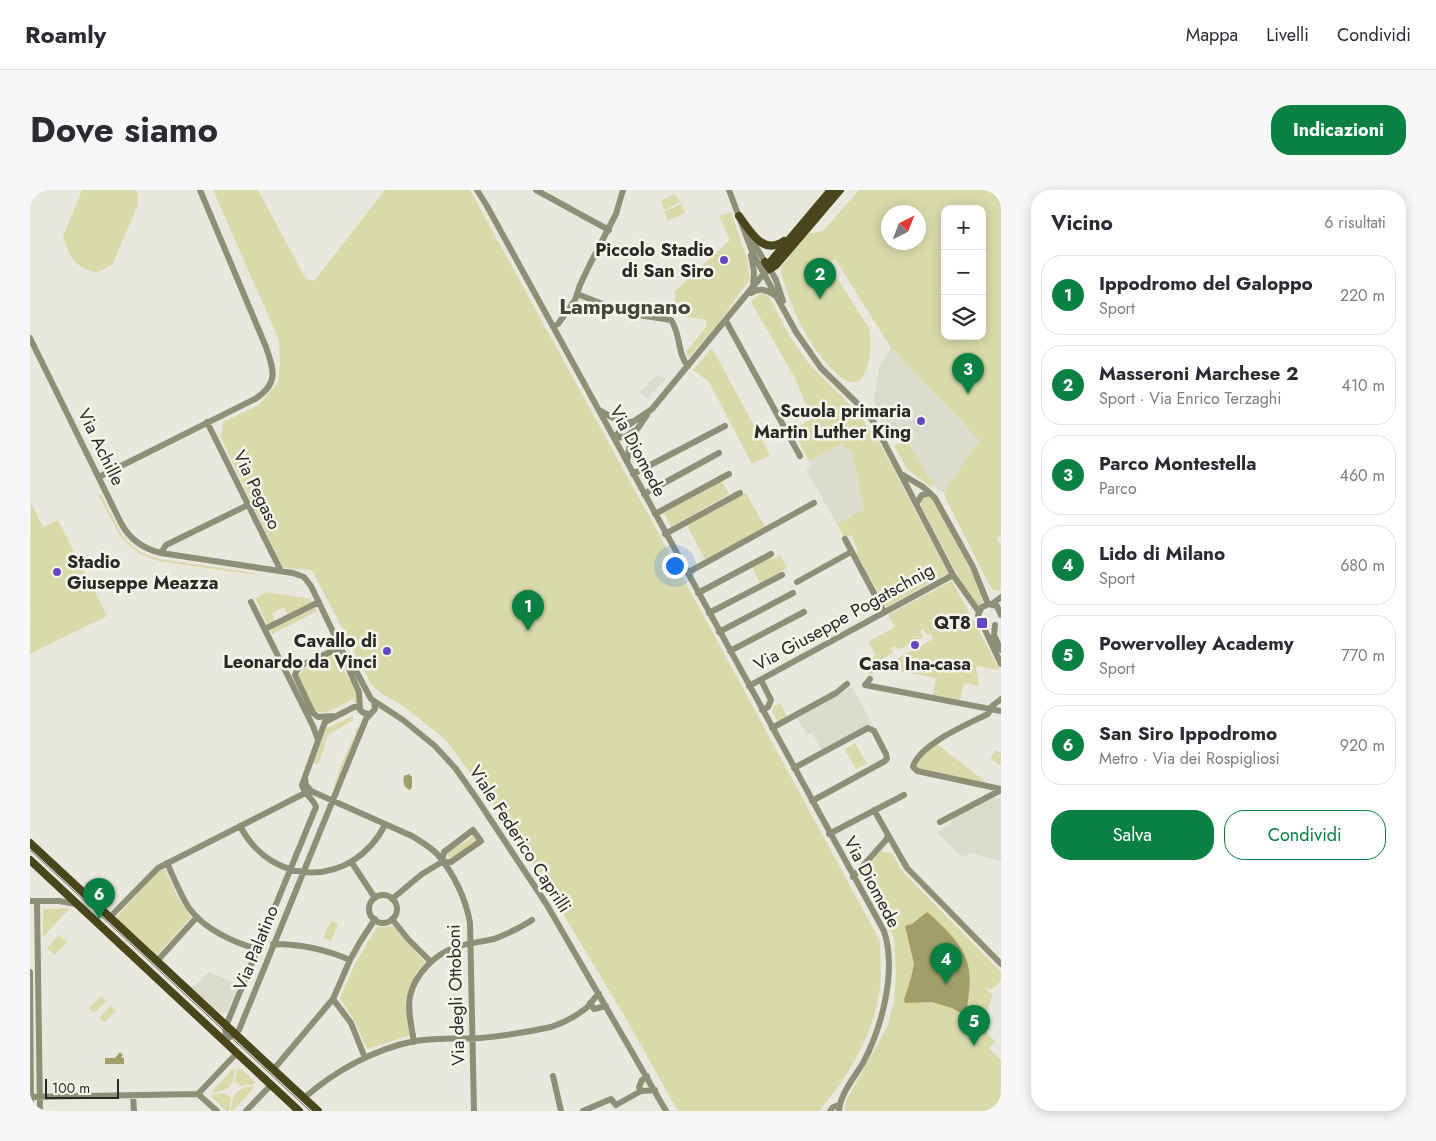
<!DOCTYPE html>
<html lang="it">
<head>
<meta charset="utf-8">
<style>
  :root { --surface:#fff; --page:#f7f7f7; --text:#2b2b33; --muted:#7c7c81; --line:#e1e1e2; --accent:#0b8043 }
  body { margin:0; font-family:Jost,sans-serif; background:var(--page); color:var(--text) }
  .controls { position:absolute; right:15px; top:15px; display:grid; overflow:hidden; border-radius:10px; box-shadow:0 2px 12px #0003 }
  .controls button { width:45px; height:45px; display:grid; place-items:center; padding:0; border:0; border-bottom:1px solid var(--line); background:var(--surface); color:var(--text); font:25px sans-serif }
  .compass { position:absolute; left:851px; top:15px; width:45px; height:45px; border-radius:50%; background:var(--surface); box-shadow:0 2px 12px #0003; rotate:42deg }
  .scale { position:absolute; left:15px; bottom:12px; width:74px; box-sizing:border-box; padding-left:5px; border:2px solid #292926; border-top:0; font-size:14px; line-height:18px; white-space:nowrap; color:#292926; -webkit-text-stroke:4px #f5f5ec; paint-order:stroke }
  .you { position:absolute; left:644px; top:375px; width:18px; height:18px; margin:-12px; border:4px solid #fff; border-radius:50%; background:#1a73e8; box-shadow:0 0 0 8px #1a73e833 }
  .badge { display:grid; place-items:center; width:32px; height:32px; border-radius:50%; background:var(--accent); color:#fff; font-size:16px; font-weight:700 }
  .pin { position:absolute; translate:-50% -41px; filter:drop-shadow(0 1px 2px #0008) }
  .pin::after { content:''; position:absolute; top:26px; width:18px; height:15px; background:inherit; clip-path:polygon(0 0,100% 0,50% 100%) }
  .list { margin:0; padding:0; list-style:none }
  h2 { display:flex; justify-content:space-between; align-items:center; height:65px; margin:0; padding:0 20px; font-size:21px }
  h2 small { font-size:16px; font-weight:400; color:var(--muted) }
  .list li { display:grid; grid-template-columns:32px 1fr auto; gap:15px; align-items:center; box-sizing:border-box; height:80px; margin:0 10px 10px; padding:0 10px; border:1px solid var(--line); border-radius:20px }
  .list b { display:block; font-size:19px; white-space:nowrap }
  .list p { margin:0; font-size:16px; white-space:nowrap; color:var(--muted) }
  .list em { font-size:16px; font-style:normal; color:var(--muted) }
  .actions { display:flex; gap:10px; padding:15px 20px }
  .actions a { flex:1; padding:11px 0; border:1px solid var(--accent); border-radius:20px; text-align:center; font-size:18px; color:var(--accent) }
  .actions .main { background:var(--accent); color:#fff }
  .icon { flex:none; width:28px; height:28px; fill:none; stroke:currentColor; stroke-width:2; stroke-linecap:round; stroke-linejoin:round }
  .map { position:relative; flex:none; width:971px; height:921px; overflow:hidden; border-radius:20px }
  header { display:flex; align-items:center; gap:30px; box-sizing:border-box; height:70px; padding:0 25px; background:var(--surface); border-bottom:1px solid var(--line) }
  header strong { font-size:24px }
  nav { display:flex; gap:28px; margin-inline-start:auto; font-size:18px }
  .intro { display:flex; align-items:center; justify-content:space-between; box-sizing:border-box; height:120px; padding:0 30px }
  h1 { margin:0; font-size:35px }
  .button { padding:12px 22px; border-radius:20px; background:var(--accent); color:#fff; font-size:18px; font-weight:700 }
  main { display:flex; gap:30px; padding:0 30px }
  aside { flex:1; background:var(--surface); border-radius:20px; box-shadow:0 2px 12px #0003 }
  .map>svg:first-child { display:block }
</style>
</head>
<body>
<header>
<strong>Roamly</strong>
<nav><a>Mappa</a><a>Livelli</a><a>Condividi</a></nav>
</header>
<div class="intro"><h1>Dove siamo</h1><a class="button">Indicazioni</a></div>
<main>
<div class="map">
<svg width="971" height="921" viewBox="0 0 971 921">
  <rect width="100%" height="100%" fill="#e8e8df"/>
  <path fill="#dbdccd" d="M861,158L949,250L914,302H912L907,299L887,268L880,254L883,253L880,248L883,246L879,238L869,243L859,240L850,230L848,223L850,220L845,219L844,208L850,174Z
    M625,186L637,188L617,209L610,202Z
    M811,254L822,262L834,319L807,334L776,279L781,276L779,271Z
    M822,497L842,533L792,561L782,543L777,545L767,528Z
    M965,607L967,609L971,608V671L941,663L932,667L907,642L920,635L923,629Z
    M179,782L209,795L196,823L191,824L162,798Z"/>
  <path fill="#d8daaa" fill-rule="evenodd" d="M52,0H105L108,4V15L83,73L73,80L65,82L56,80L46,73L40,65L33,47Z
    M183,0H228L276,89L284,91L355,0H440L664,408L850,751C850,766 852,782 850,797C845,843 818,887 789,921H648L594,825L486,646L416,550L373,516L351,503L341,494L282,380L253,378L191,248L193,232L229,215L248,192L250,175L249,150Z
    M829,0H971V345L966,347L971,355V400L969,401L963,400L959,394L917,311L914,302L949,250L861,158L805,69L798,74L839,138C842,154 841,178 829,191C825,192 822,193 818,191C800,185 774,144 767,127C760,113 756,97 751,82L752,76L777,44L793,41ZM915,19H952V146H915ZM858,22H888V52H858Z
    M645,4L650,12L635,20L631,11Z
    M651,14L655,23L638,31L634,22Z
    M701,22L717,69L720,89L687,135L659,167L656,162L677,136L675,131L677,130L645,125V101L700,50L689,26Z
    M733,103L740,108L760,147L779,174L827,222L848,250L918,383L856,417L827,364V358L821,345L814,347L807,334L834,319L822,262L811,254L779,271L763,240L782,229L765,188L721,112L728,105Z
    M682,158L740,265L722,274L679,192L663,180Z
    M880,248L883,253L880,255L887,268L904,295L901,297L877,279L864,256Z
    M692,291L699,304L641,337L634,323Z
    M716,303L735,337L675,369L656,334Z
    M68,304L71,305L92,345L102,356L111,362L129,369L225,383V385L129,371L110,364L101,357L90,346Z
    M896,306L903,309L947,393L953,412L948,417L937,403L891,315V311Z
    M1,313L13,337L28,330L77,426L0,464Z
    M750,365L757,378L730,393L722,377L739,368L743,369Z
    M922,391L970,480L946,476L949,496L934,493L930,510L903,505L906,488L854,478L840,485L836,478L845,472L843,467L846,465L838,452L865,437L858,425ZM893,439L897,445L900,443L903,449L852,477L849,471L864,462L861,458L865,456L868,460L893,447L890,442Z
    M237,402L281,409L282,412L258,425L254,417L242,423L245,431L239,434H237L225,408Z
    M285,418L287,421L242,444L240,440Z
    M307,462L315,478L314,480L319,491H321L328,504L327,512L325,514L323,510L327,508V507C316,512 296,527 285,521L269,488C270,476 296,467 307,462Z
    M750,513L757,527L748,532L742,522L744,516Z
    M323,526V530L298,545L289,573L286,574L283,573L296,541L295,539Z
    M329,537L330,538L303,602C303,593 320,552 326,544L325,540Z
    M825,553L837,574L826,579L815,560Z
    M907,554L956,592V593L887,578L886,574L896,561Z
    M966,560L971,563V576L960,568Z
    M443,644L449,652L421,670L416,663L441,648Z
    M851,661L862,663L871,680L971,782V791L961,800L959,798L956,800L963,804L957,821L943,835L947,839L950,836L965,851L959,858L971,870V909L960,921H815L816,911L857,837L864,811L866,784L864,748L831,685Z
    M135,679L148,708L161,727L126,766L85,729L127,682Z
    M40,718L13,747V719Z
    M301,731L308,734L301,751L293,747Z
    M362,735L395,772L386,783L375,810L381,845L337,859L325,832L310,808L325,774L347,737H359Z
    M29,745L37,752L25,765L17,758Z
    M71,806L76,811L64,823L59,818Z
    M80,816L86,820L74,833L69,828Z
    M210,878L225,892L224,894L211,896L205,891L207,879Z
    M205,879C203,897 200,900 182,903V901L202,880Z
    M224,896L222,900L204,920L201,921C203,903 205,899 224,896Z
    M195,903L201,908L199,921H196L182,907V905Z"/>
  <path fill="#9fa069" d="M379,584L382,587V597L380,600C373,597 373,592 374,586Z
    M897,722C914,737 937,757 939,781C941,795 938,810 936,824L934,825L922,818L902,812L875,813L874,810L881,788L884,774L875,736L882,734Z
    M90,862L93,865L91,867L94,868V874H75V868H85Z"/>
  <g fill="none" stroke-linecap="round" stroke-linejoin="round">
    <path stroke="#8e8f77" stroke-width="6" d="M447,0L457,16L854,741C867,781 852,837 833,873C824,888 810,904 809,921
      M506,0L579,40
      M699,0L723,64L766,142L791,178L833,219L843,231L923,385L949,422
      M719,45L735,72V75
      M721,65L724,82L723,97
      M737,82L740,79L746,90L753,111
      M721,103C730,97 737,100 746,106
      M547,104L596,123L641,130C651,144 647,164 658,176
      M696,131L770,266
      M523,137L528,134L545,110L550,95L559,76L586,24L593,0
      M0,148L91,333C100,350 114,359 131,363L263,383L274,387L281,396L318,473L320,482L329,502L330,520L334,523L339,524
      M571,221L588,231L603,232
      M177,232L251,381
      M584,248L591,240L622,219L735,82
      M584,248L595,247L604,241
      M597,272L601,248L617,225
      M603,284L695,236
      M873,285L893,297L905,308L943,377L958,414
      M69,287L225,209C249,193 244,181 236,157L170,0
      M614,304L689,263
      M886,314L892,305L900,303
      M625,324L699,284
      M635,344L710,303
      M815,349L854,422
      M131,363L136,355L218,315
      M657,383L784,313
      M767,392L821,362
      M668,403L741,364
      M221,412L283,536L288,550
      M962,414L971,407
      M679,423L752,385
      M971,425L967,416L959,414L952,417L948,425L971,474
      M965,435L964,445L971,460
      M235,439L289,412
      M689,442L763,403
      M700,461L774,422
      M318,473L325,479L341,509L373,530L405,556L426,579L447,609L517,715L636,921
      M840,489L835,495L971,521
      M731,490L741,510L738,517L732,520
      M719,496L923,385
      M971,509L962,516L958,524C938,534 888,555 883,577L887,581L971,599
      M302,526L288,527L283,523L265,485L267,480L272,475L311,457
      M742,538L806,503L817,494
      M764,578L838,538L844,541L856,564L857,569L855,571L782,611
      M275,588L276,595L281,601L382,646C391,652 401,657 408,665C424,684 436,709 440,733L444,921
      M844,620L877,678L971,774
      M910,632L971,600
      M210,636C243,699 323,697 355,635
      M799,644L874,605
      M137,673C144,688 150,704 159,718C174,739 204,753 228,759
      M322,673L345,708
      M823,687L856,650L858,645
      M339 719a14 14 0 1 1 28 0a14 14 0 1 1-28 0Z
      M362,709L392,684L412,672H421L451,651L443,640L414,662L412,672
      M0,711H29L46,714
      M7,711L10,921
      M80,727L128,678L277,602
      M362,729L378,749L401,772
      M243,754C271,754 295,759 320,770
      M127,771L167,727
      M0,782L1,921
      M303,809L321,833L335,868
      M560,813L564,819L576,816
      M195,851L196,836L286,617C283,608 274,604 272,595L295,532L324,517H330
      M195,851L209,840L336,529L345,519L344,511
      M384,852C382,838 377,820 380,806C385,784 405,764 426,757C438,753 451,752 464,749C477,744 490,738 502,730
      M243,880L303,809L320,770L330,752L345,729
      M523,886L531,921
      M611,901L609,897L612,890L617,886
      M168,904L207,863
      M168,904L187,921
      M103,905L104,921
      M0,907L168,904
      M274,908C305,881 344,859 385,851C407,848 428,849 450,848C473,846 498,842 521,837C533,833 546,826 555,819C561,815 563,808 569,804
      M586,915L611,901L625,900
      M216,921L241,895
      M553,921L581,909L586,915
      M800,921L803,917L809,915"/>
    <path stroke="#47471b" stroke-width="8" d="M709,26C720,41 733,66 754,51
      M735,72L740,79L746,75L810,0
      M738,76L742,70L801,0
      M0,653L288,921
      M0,670L269,921
      M967,921L971,917"/>
    <path stroke="#6f6f69" stroke-width="1" d="M0,660L280,921"/>
  </g>
  <g fill="#6549c2" stroke="#f5f5ec" stroke-width="2">
    <circle cx="694" cy="70" r="5"/>
    <circle cx="891" cy="231" r="5"/>
    <circle cx="27" cy="382" r="5"/>
    <rect x="946" y="427" width="12" height="12" rx="2.5"/>
    <circle cx="885" cy="455" r="5"/>
    <circle cx="357" cy="461" r="5"/>
  </g>
  <g text-anchor="middle" stroke-width="5" stroke-linejoin="round" paint-order="stroke">
    <g font-size="18" font-weight="bold" fill="#292926" stroke="#f5f5ec" text-anchor="end">
      <text x="684" y="66">Piccolo Stadio<tspan x="684" dy="21">di San Siro</tspan></text>
      <text x="881" y="227">Scuola primaria<tspan x="881" dy="21">Martin Luther King</tspan></text>
      <text x="37" y="378" text-anchor="start">Stadio<tspan x="37" dy="21">Giuseppe Meazza</tspan></text>
      <text x="941" y="439">QT8</text>
      <text x="347" y="457">Cavallo di<tspan x="347" dy="21">Leonardo da Vinci</tspan></text>
      <text x="885" y="480" text-anchor="middle">Casa Ina-casa</text>
    </g>
    <g font-size="18" fill="#292926" stroke="#f5f5ec">
      <text transform="translate(71 257) rotate(64)" y="6">Via Achille</text>
      <text transform="translate(608 261) rotate(62)" y="6">Via Diomede</text>
      <text transform="translate(227 300) rotate(64)" y="6">Via Pegaso</text>
      <text transform="translate(814 427) rotate(-29)" y="6">Via Giuseppe Pogatschnig</text>
      <text transform="translate(490 649) rotate(57)" y="6">Viale Federico Caprilli</text>
      <text transform="translate(842 692) rotate(62)" y="6">Via Diomede</text>
      <text transform="translate(226 758) rotate(-68)" y="6">Via Palatino</text>
      <text transform="translate(426 805) rotate(-92)" y="6">Via degli Ottoboni</text>
    </g>
    <g font-size="22" font-weight="bold" fill="#46463f" stroke="#f5f5ec">
      <text x="595" y="124">Lampugnano</text>
    </g>
  </g>
</svg>
<div class="controls">
<button>+</button>
<button>−</button>
<button><svg class="icon" aria-label="layers" viewBox="0 0 24 24"><path d="M12 4l9 5-9 5-9-5zM3 14l9 5 9-5"/></svg></button>
</div>
<svg class="compass" viewBox="-18 -18 36 36"><path d="M0-13l5 13h-10z" fill="#e53935"/><path d="M0 13l5-13h-10z" fill="#7c7c81"/></svg>
<div class="scale">100 m</div>
<div class="you"></div>
<div class="pin badge" style="left:498px;top:441px">1</div>
<div class="pin badge" style="left:790px;top:109px">2</div>
<div class="pin badge" style="left:938px;top:204px">3</div>
<div class="pin badge" style="left:916px;top:794px">4</div>
<div class="pin badge" style="left:944px;top:856px">5</div>
<div class="pin badge" style="left:69px;top:729px">6</div>
</div>
<aside>
<h2>Vicino<small>6 risultati</small></h2>
<ul class="list">
<li><span class="badge">1</span><div><b>Ippodromo del Galoppo</b><p>Sport</p></div><em>220 m</em></li>
<li><span class="badge">2</span><div><b>Masseroni Marchese 2</b><p>Sport · Via Enrico Terzaghi</p></div><em>410 m</em></li>
<li><span class="badge">3</span><div><b>Parco Montestella</b><p>Parco</p></div><em>460 m</em></li>
<li><span class="badge">4</span><div><b>Lido di Milano</b><p>Sport</p></div><em>680 m</em></li>
<li><span class="badge">5</span><div><b>Powervolley Academy</b><p>Sport</p></div><em>770 m</em></li>
<li><span class="badge">6</span><div><b>San Siro Ippodromo</b><p>Metro · Via dei Rospigliosi</p></div><em>920 m</em></li>
</ul>
<div class="actions"><a class="main">Salva</a><a>Condividi</a></div>
</aside>
</main>
</body>
</html>
